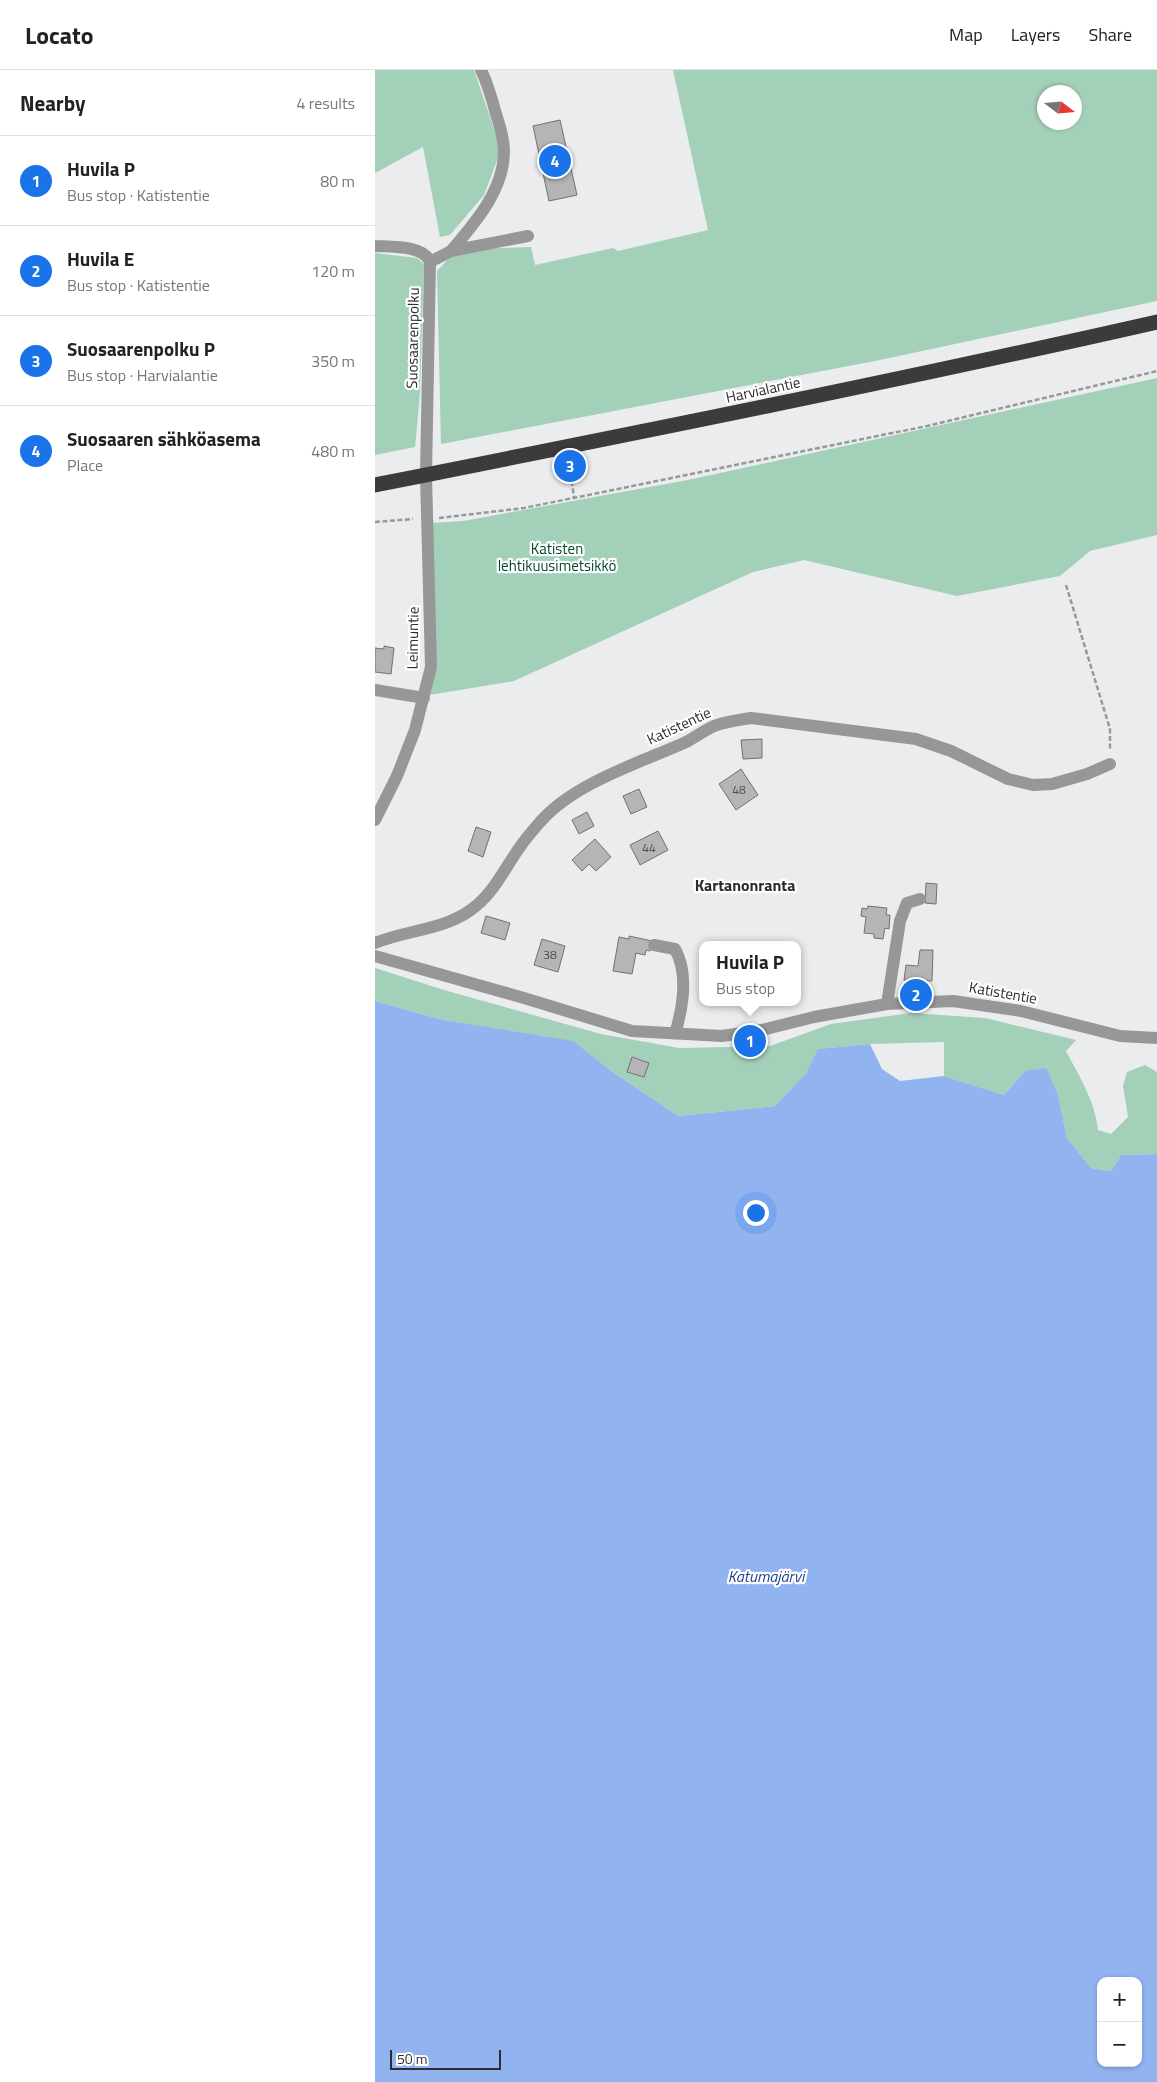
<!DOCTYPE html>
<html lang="en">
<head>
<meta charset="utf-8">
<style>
  :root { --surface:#fff; --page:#f6f6f6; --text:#222; --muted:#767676; --line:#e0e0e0; --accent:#1a73e8 }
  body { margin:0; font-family:"Titillium Web",sans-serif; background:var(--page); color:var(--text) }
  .controls { position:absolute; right:15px; bottom:15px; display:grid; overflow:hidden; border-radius:10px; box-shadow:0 1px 4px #0004 }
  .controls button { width:45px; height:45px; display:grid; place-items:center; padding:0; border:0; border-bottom:1px solid var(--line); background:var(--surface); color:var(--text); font:25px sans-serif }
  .compass { position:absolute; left:662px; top:15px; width:45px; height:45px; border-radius:50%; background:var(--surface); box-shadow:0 1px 4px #0004; rotate:106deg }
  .scale { position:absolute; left:15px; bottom:12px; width:111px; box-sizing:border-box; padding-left:5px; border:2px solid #2d2d2d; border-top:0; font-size:14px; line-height:18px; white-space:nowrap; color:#2d2d2d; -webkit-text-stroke:4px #fff; paint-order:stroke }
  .you { position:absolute; left:380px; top:1142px; width:18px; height:18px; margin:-12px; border:4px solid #fff; border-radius:50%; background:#1a73e8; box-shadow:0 0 0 8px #1a73e833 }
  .badge { display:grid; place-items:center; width:32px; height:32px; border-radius:50%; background:var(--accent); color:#fff; font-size:16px; font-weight:700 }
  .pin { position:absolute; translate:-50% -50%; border:2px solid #fff; box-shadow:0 1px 5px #0006 }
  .popup { position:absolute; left:324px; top:871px; width:102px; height:65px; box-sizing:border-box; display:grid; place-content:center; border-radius:10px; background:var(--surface); filter:drop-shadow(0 1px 4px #0005); font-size:16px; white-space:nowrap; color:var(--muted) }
  .popup b { font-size:19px; color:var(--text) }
  .popup::after { content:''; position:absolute; left:50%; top:100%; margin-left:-10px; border:10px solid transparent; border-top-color:var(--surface) }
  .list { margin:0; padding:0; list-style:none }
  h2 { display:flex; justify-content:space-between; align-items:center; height:65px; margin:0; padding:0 20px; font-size:21px }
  h2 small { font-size:16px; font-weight:400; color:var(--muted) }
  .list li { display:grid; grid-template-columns:32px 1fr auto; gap:15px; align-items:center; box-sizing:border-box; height:90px; padding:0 20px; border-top:1px solid var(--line) }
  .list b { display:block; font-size:19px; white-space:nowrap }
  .list p { margin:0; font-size:16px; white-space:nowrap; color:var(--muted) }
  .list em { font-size:16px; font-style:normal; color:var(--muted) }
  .map { position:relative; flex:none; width:782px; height:2012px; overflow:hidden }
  header { display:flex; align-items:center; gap:30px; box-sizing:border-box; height:70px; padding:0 25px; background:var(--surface); border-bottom:1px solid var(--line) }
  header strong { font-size:24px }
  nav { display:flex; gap:28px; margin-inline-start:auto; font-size:18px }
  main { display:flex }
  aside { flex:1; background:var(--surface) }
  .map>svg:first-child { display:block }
</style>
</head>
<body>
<header>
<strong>Locato</strong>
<nav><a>Map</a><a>Layers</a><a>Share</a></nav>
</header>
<main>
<aside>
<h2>Nearby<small>4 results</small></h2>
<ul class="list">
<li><span class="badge">1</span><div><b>Huvila P</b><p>Bus stop · Katistentie</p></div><em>80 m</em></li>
<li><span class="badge">2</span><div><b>Huvila E</b><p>Bus stop · Katistentie</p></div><em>120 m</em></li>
<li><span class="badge">3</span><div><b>Suosaarenpolku P</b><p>Bus stop · Harvialantie</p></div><em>350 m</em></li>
<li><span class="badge">4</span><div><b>Suosaaren sähköasema</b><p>Place</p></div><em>480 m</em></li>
</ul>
</aside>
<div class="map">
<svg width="782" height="2012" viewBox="0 0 782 2012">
  <rect width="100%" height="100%" fill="#ebeced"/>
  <path fill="#a3d0b8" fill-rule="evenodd" d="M0,0H99L126,80L109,125L75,165L65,167L48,77L0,103Z
    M298,0H782V231L505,290L66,374L62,201L77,185L90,179L156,177L160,195L238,178L243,181L333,160ZM670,22H700V52H670Z
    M0,183L42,188L49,194L45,323L40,377L0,385Z
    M782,308V465L715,481L685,506L582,526L429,490L378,502L139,611L54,625L57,453L88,451L313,410Z
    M0,898L69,920L226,964L304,978L395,976L456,954L536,943L610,948L701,970L691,981C704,1006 720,1031 723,1060L736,1064L753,1047L748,1016L752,1002L770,995L782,1002V1084L746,1085L736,1101L716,1098L692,1068L683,1025L650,1001L629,1025L569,1006V972L495,974L444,979L432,1002L400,1036L303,1046L239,1003L200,973L68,950L0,931Z"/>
  <path fill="#91b3f0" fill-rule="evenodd" d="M0,931L68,950L198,971L239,1003L303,1046L400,1036L432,1002L443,979L495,974L507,999L525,1011L569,1006L629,1025L650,1001L671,998L683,1025L692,1068L716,1098L736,1101L746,1085L782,1084V2012H0ZM726,1911H763V1993H726Z"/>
  <path fill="#b5b4b6" stroke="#727273" d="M185,50L202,125L174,131L158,56Z
    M9,576L19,578L16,604L0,602V578L9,579Z
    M387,669V688L368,689L366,670Z
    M366,699L383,725L361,740L344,714Z
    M264,719L272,737L256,744L248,726Z
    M212,742L219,756L204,764L197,750Z
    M101,757L116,762L108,787L93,781Z
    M283,761L293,780L265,795L255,775Z
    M220,769L236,787L221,801L214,794L207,801L197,790Z
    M551,813L562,814L561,834L550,833Z
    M493,836L512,838L511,845H515L514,859L510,858L508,869L499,868V864L489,863L491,847L486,846L487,838L492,839Z
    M111,846L135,853L130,870L106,863Z
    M254,866L277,871L275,881L271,880L270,885L261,883L257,904L238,901L244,867L254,869Z
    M167,869L190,876L183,902L159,895Z
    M545,880H558L557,911L529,910L531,895L543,896Z
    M257,987L274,993L269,1007L252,1002Z"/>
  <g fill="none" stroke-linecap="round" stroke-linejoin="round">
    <path stroke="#989899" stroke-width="2.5" stroke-dasharray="5 2.5" stroke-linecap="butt" d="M195,396L199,428
      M64,448L149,438L552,356L782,301
      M0,452L38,449
      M691,515L735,659V680"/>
    <path stroke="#989797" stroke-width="12" d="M0,176C15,177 49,175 55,192L51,405L56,597L40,660L22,706L0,750
      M76,181C100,153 129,120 129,81C129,69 125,56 121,44C117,29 113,14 106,0
      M55,192L76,181L153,166
      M0,620L49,628
      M0,873C34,859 74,860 102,835C121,819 131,796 145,777C151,768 159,759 166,751C200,713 264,693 309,673C320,668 330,659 342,655C353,651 364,650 376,648L541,669L576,681L633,709L658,715L677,714L712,704L735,694
      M279,875L300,879C314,904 308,937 300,964
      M0,886L149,928L257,961L347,966L387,960L439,947L512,934L578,931L646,941L745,966L782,968
      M512,934L525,851L532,833L545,829"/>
    <path stroke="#3c3b3a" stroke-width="15" d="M0,415C261,363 522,311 782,252"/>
  </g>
  <g text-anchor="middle" stroke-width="4.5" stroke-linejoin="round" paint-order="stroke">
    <g font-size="12" fill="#4f4f4f">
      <text x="364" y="724">48</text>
      <text x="274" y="782">44</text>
      <text x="175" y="889">38</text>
    </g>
    <g font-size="15" fill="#2d2d2d" stroke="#fff">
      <text transform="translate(38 268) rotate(-89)" y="5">Suosaarenpolku</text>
      <text transform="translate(388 320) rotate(-12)" y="5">Harvialantie</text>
      <text transform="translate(38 568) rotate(-89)" y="5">Leimuntie</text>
      <text transform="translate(304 656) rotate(-25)" y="5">Katistentie</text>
      <text transform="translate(628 923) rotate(10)" y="5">Katistentie</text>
    </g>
    <g font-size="15" fill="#06482f" stroke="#fff">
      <text x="182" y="484">Katisten<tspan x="182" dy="17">lehtikuusimetsikkö</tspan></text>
    </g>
    <g font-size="16" font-weight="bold" fill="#2c2c2d" stroke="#fff">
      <text x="370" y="821">Kartanonranta</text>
    </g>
    <g font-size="16" font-style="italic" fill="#1f448b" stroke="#fff">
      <text x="391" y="1512">Katumajärvi</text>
    </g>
  </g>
</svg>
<div class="controls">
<button>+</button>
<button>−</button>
</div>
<svg class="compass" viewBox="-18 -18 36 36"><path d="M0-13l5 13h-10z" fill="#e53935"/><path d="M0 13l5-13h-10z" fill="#767676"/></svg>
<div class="scale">50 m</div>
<div class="you"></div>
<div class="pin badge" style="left:375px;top:971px">1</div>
<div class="popup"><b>Huvila P</b>Bus stop</div>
<div class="pin badge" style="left:541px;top:925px">2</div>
<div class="pin badge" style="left:195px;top:396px">3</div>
<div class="pin badge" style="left:180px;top:91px">4</div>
</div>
</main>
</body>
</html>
